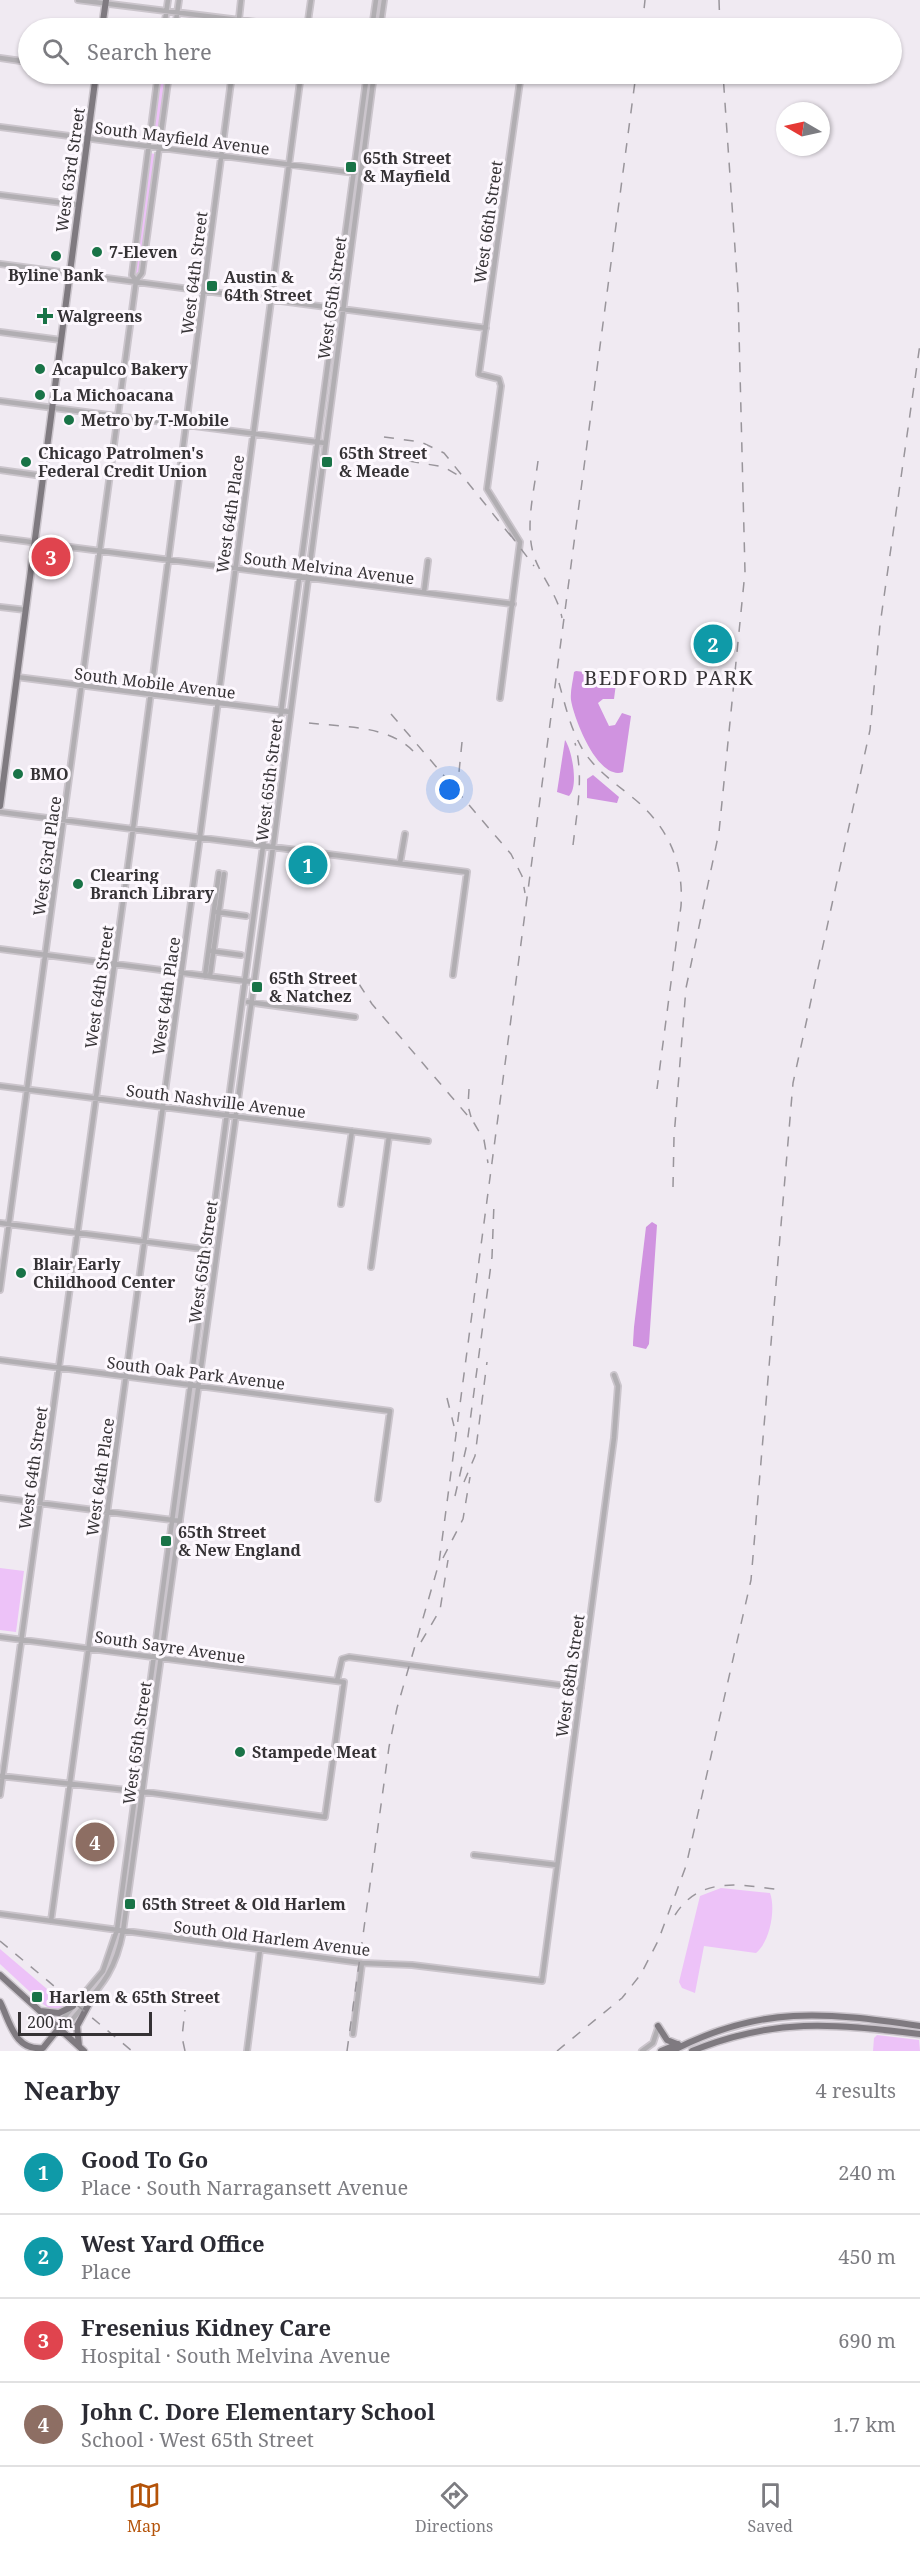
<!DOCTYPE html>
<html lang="en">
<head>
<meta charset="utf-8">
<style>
  :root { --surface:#fff; --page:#f7f7f7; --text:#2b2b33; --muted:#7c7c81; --line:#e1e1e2; --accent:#b45309 }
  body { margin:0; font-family:"Noto Serif",serif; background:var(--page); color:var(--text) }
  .compass { position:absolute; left:776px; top:102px; width:54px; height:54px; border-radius:50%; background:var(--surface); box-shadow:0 2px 4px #0004; rotate:279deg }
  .scale { position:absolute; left:18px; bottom:15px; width:134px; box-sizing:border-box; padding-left:6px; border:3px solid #353235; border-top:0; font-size:16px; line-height:21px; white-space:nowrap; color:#353235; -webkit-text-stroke:4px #fdf8fe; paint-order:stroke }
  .you { position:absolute; left:450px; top:790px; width:21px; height:21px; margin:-15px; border:4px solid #fff; border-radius:50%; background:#1a73e8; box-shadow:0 0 0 9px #1a73e833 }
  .badge { display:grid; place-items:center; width:39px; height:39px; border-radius:50%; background:var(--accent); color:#fff; font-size:20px; font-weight:700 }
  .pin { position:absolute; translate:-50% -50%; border:3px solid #fff; box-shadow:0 2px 6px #0006 }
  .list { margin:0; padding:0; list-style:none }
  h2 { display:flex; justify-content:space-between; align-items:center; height:78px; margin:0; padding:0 24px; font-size:26px }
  h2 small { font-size:20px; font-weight:400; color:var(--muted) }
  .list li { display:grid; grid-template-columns:39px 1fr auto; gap:18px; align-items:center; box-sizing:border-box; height:84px; padding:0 24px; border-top:2px solid var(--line) }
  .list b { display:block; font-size:22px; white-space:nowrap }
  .list p { margin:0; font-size:20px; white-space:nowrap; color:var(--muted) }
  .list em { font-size:20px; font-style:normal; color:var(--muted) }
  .icon { flex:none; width:33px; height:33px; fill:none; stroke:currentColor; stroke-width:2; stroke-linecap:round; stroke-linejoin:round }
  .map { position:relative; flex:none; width:920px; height:2051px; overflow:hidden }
  .search { position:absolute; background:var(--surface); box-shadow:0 2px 4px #0004; left:18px; right:18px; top:18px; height:66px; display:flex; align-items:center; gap:15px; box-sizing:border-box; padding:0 21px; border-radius:33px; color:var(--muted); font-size:22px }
  .sheet { height:414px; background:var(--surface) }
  nav { display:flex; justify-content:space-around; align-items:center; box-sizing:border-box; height:84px; border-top:2px solid var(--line); background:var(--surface); font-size:16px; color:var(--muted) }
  nav a { display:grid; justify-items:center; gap:3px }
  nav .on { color:var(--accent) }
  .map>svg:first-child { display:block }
</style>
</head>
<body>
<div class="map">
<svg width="920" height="2051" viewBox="0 0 920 2051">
  <rect width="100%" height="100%" fill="#f0eaf2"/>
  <path fill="#edc2f8" d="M160,74H166L158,140H151Z
    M150,153L155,154L140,275L134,274Z
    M0,1568L24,1571L16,1632L0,1630Z
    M721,1888L770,1893C776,1909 770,1942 756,1953L704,1946L695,1993L682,1988L679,1982L700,1896Z
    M0,1949L67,2006L61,2011L50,2009L43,2004L0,1964Z
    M877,2035L919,2040L920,2051H873L874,2038Z"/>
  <path fill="#d093e0" d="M576,671L617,676L614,699H603L598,703L609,726L615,725L622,713L631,716L623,772C598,781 574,719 571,700C570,691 573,681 574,672Z
    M565,740C572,750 579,787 569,796L557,792Z
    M593,775L619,797L617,803L587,798V779Z
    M652,1222L657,1225L649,1344L646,1349L633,1346V1343L634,1327L646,1227Z"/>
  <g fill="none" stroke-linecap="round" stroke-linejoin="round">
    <defs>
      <path id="minor" d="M78,0L303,28
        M373,21L432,28
        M164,28L168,0
        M175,28L179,0
        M238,28L241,0
        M307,28L311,0
        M372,28L376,0
        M380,28L384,0
        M0,58L28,62
        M0,127L355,173
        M0,195L79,205
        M0,264L486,328
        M136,281L132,275L158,74
        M0,332L61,340
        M0,401L325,443
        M0,470L43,476
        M0,538L513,604
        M424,592L428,561
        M0,607L26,610
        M17,677L290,712
        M500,698L520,542L487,489L501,386L499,379L479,374L521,74
        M0,812L467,872L453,975
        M400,863L405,834
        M217,912L246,916
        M0,949L253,982
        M211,951L241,955
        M205,976L219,873
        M210,976L224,874
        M248,1002L355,1017
        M0,1086L428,1141
        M341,1204L352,1131
        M0,1223L211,1250
        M371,1267L389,1136
        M0,1290L136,281L142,273L169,74
        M0,1360L390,1411L378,1499
        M0,1498L180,1521
        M0,1637L344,1682L325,1817L153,1793L0,1776
        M337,1681L342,1659L349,1657L581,1688
        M0,1795L133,829L232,74
        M474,1855L557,1865
        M0,1914L362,1963L412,1965L542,1981L614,1438L618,1386L614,1375
        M51,1921L199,844L301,74
        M59,2028L67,2026C95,1991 114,1979 123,1931L273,847L374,74
        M59,2028L61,2021L103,1971L117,1930L367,74
        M353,2034L362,1963
        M247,2051L260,1950
        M642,2051L653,2043L658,2028"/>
      <path id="major" d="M102,28L106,0
        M0,806L96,74
        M0,1975L84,2051
        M0,2002C10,2021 14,2051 43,2048L59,2028
        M40,2011L59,2013L73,2006
        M658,2026L667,2040L677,2044
        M79,2046L77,2026L91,2000
        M661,2051L678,2044
        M672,2051C760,2005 825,2012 920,2026
        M692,2051C776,2017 833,2024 920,2034"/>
    </defs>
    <use href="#minor" stroke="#cbc5cc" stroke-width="8"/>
    <use href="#major" stroke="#cbc5cc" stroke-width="9"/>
    <use href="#minor" stroke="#b1aeb2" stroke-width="4.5"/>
    <use href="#major" stroke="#7f7a80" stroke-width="6"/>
    <path stroke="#99959b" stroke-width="1.5" stroke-dasharray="10 10" stroke-linecap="butt" d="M719,0L720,28
      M642,28L645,0
      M384,437L421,442L444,453L514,540
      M409,461L444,467L461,477
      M538,461C534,492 524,529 535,559C543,579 558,596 562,618
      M509,533L534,566
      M559,683C566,708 572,735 587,756C600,773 616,784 632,797C667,825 684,861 681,906L657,1089
      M391,714L511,854L522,876L525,893
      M309,723C343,727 390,725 415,753
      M462,742L459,772L464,796
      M573,845C577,811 584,777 575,743
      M359,984L372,1004L474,1123L484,1140L488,1163
      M469,1089L468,1106L471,1117
      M673,1187L674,1137L686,988L719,832L745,572L738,292L723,74
      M447,1398L454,1426
      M464,1482L475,1456L487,1362
      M455,1496L467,1444L492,1257L494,1203
      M443,1558L463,1519L470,1477
      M421,1642L440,1610L448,1560
      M675,1915C700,1875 742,1885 782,1890
      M0,1941L132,2051
      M185,2051L182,2037L185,2010
      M347,2051L389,1747L397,1708L439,1563L636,74
      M557,2051L622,1998L641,1974L658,1941L686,1866L751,1580L793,1083L870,730L880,625L920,344"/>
  </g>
  <g fill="#197347" stroke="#fdf8fe" stroke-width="2">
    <rect x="345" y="161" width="12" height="12" rx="3"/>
    <circle cx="97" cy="252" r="6"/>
    <circle cx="56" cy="256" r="6"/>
    <rect x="206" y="280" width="12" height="12" rx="3"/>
    <path d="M42 307h6v6h6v6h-6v6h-6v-6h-6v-6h6z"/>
    <circle cx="40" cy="369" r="6"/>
    <circle cx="40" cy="395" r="6"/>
    <circle cx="69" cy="420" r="6"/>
    <circle cx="26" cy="462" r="6"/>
    <rect x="321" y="456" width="12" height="12" rx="3"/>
    <circle cx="18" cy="774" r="6"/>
    <circle cx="78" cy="884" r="6"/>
    <rect x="251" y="981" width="12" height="12" rx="3"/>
    <circle cx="21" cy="1273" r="6"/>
    <rect x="160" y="1535" width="12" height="12" rx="3"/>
    <circle cx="240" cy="1752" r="6"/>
    <rect x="124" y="1898" width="12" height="12" rx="3"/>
    <rect x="31" y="1991" width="12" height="12" rx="3"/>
  </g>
  <g text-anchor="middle" stroke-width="6" stroke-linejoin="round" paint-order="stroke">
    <g font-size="16" fill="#353235" stroke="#fdf8fe">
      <text transform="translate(182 138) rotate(7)" y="6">South Mayfield Avenue</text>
      <text transform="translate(70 170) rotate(-82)" y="6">West 63rd Street</text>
      <text transform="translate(488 222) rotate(-82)" y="6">West 66th Street</text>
      <text transform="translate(194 273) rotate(-83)" y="6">West 64th Street</text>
      <text transform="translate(332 298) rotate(-82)" y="6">West 65th Street</text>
      <text transform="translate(230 514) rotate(-82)" y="6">West 64th Place</text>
      <text transform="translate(329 568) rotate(7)" y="6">South Melvina Avenue</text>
      <text transform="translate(155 683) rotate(7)" y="6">South Mobile Avenue</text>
      <text transform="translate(269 780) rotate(-83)" y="6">West 65th Street</text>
      <text transform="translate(47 856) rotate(-82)" y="6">West 63rd Place</text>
      <text transform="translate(99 987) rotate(-82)" y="6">West 64th Street</text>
      <text transform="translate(166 996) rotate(-82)" y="6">West 64th Place</text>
      <text transform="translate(216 1101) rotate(7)" y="6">South Nashville Avenue</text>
      <text transform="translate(203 1262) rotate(-82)" y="6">West 65th Street</text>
      <text transform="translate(196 1373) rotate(7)" y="6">South Oak Park Avenue</text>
      <text transform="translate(33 1468) rotate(-82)" y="6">West 64th Street</text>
      <text transform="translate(100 1477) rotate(-82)" y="6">West 64th Place</text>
      <text transform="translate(170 1647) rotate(8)" y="6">South Sayre Avenue</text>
      <text transform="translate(570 1676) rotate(-82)" y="6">West 68th Street</text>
      <text transform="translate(137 1743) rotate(-82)" y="6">West 65th Street</text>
      <text transform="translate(272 1938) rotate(7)" y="6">South Old Harlem Avenue</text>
    </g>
    <g font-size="16" font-weight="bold" fill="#353235" stroke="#fdf8fe" text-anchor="start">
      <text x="363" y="164">65th Street<tspan x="363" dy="18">&amp; Mayfield</tspan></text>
      <text x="109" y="258">7-Eleven</text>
      <text x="56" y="281" text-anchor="middle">Byline Bank</text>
      <text x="224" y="283">Austin &amp;<tspan x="224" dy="18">64th Street</tspan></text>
      <text x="57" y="322">Walgreens</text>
      <text x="52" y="375">Acapulco Bakery</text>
      <text x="52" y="401">La Michoacana</text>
      <text x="81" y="426">Metro by T-Mobile</text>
      <text x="38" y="459">Chicago Patrolmen's<tspan x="38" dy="18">Federal Credit Union</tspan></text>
      <text x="339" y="459">65th Street<tspan x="339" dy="18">&amp; Meade</tspan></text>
      <text x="30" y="780">BMO</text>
      <text x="90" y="881">Clearing<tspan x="90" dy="18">Branch Library</tspan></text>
      <text x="269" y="984">65th Street<tspan x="269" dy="18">&amp; Natchez</tspan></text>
      <text x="33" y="1270">Blair Early<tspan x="33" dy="18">Childhood Center</tspan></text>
      <text x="178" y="1538">65th Street<tspan x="178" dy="18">&amp; New England</tspan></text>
      <text x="252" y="1758">Stampede Meat</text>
      <text x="142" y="1910">65th Street &amp; Old Harlem</text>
      <text x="49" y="2003">Harlem &amp; 65th Street</text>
    </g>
    <g font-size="20" letter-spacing="1.5" fill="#353235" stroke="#fdf8fe">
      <text x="669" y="685">BEDFORD PARK</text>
    </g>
  </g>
</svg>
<svg class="compass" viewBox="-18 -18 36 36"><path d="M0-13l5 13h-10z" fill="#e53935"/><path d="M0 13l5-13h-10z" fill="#7c7c81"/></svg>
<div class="scale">200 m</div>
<div class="you"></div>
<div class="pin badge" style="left:308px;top:865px;background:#0f9aa8">1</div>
<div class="pin badge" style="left:713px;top:644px;background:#0f9aa8">2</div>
<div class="pin badge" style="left:51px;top:557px;background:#e0444e">3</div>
<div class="pin badge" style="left:95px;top:1842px;background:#8d6e63">4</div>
<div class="search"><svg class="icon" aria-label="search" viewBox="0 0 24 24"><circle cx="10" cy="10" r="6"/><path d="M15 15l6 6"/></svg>Search here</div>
</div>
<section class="sheet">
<h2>Nearby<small>4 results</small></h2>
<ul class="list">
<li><span class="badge" style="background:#0f9aa8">1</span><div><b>Good To Go</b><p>Place · South Narragansett Avenue</p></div><em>240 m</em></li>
<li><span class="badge" style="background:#0f9aa8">2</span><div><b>West Yard Office</b><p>Place</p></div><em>450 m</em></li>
<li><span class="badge" style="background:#e0444e">3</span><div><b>Fresenius Kidney Care</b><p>Hospital · South Melvina Avenue</p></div><em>690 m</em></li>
<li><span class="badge" style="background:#8d6e63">4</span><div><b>John C. Dore Elementary School</b><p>School · West 65th Street</p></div><em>1.7 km</em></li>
</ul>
</section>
<nav>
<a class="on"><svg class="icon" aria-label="map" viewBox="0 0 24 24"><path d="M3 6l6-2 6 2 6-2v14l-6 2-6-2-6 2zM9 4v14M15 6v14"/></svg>Map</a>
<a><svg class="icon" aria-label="directions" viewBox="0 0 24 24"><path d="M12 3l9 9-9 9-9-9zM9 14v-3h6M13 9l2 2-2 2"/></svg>Directions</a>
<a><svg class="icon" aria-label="saved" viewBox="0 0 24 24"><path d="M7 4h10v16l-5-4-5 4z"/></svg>Saved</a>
</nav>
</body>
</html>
